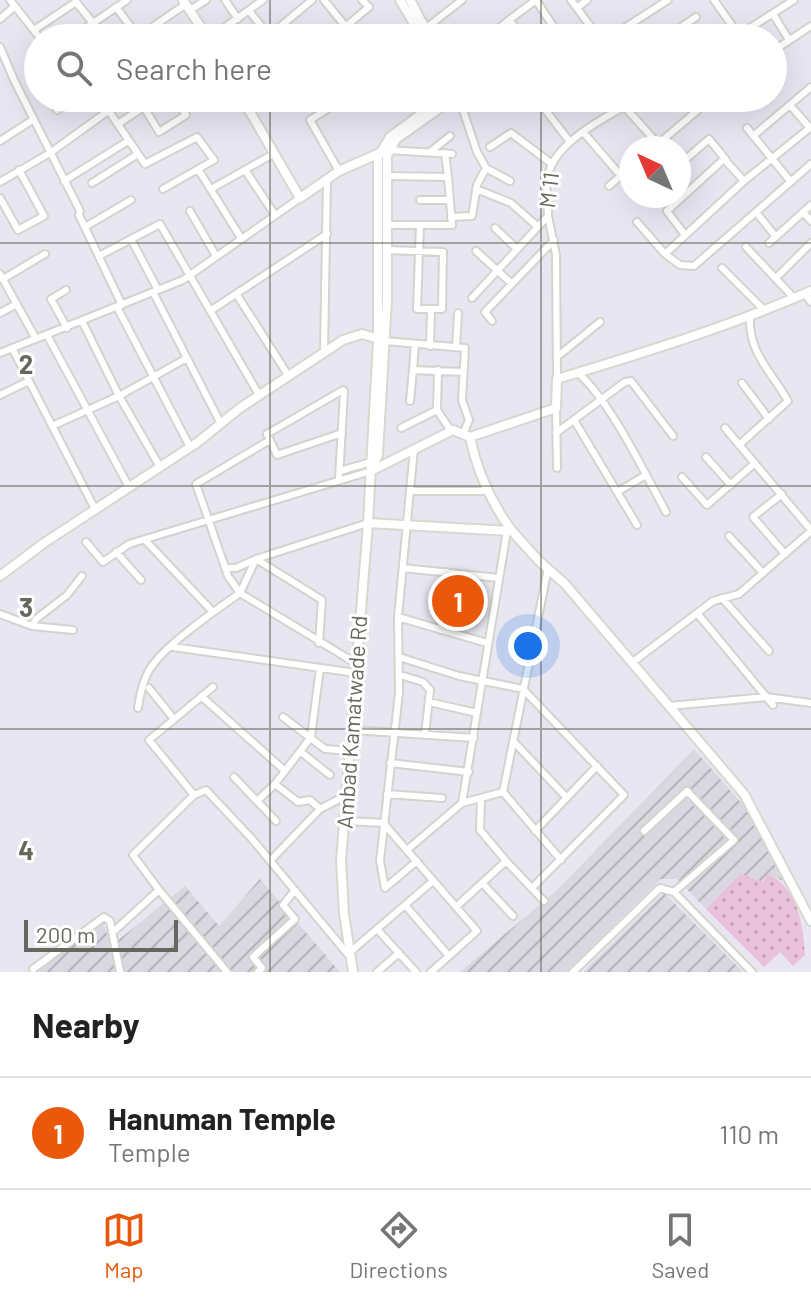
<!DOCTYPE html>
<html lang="en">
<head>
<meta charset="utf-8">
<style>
  :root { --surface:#fff; --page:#f2f2f2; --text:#222; --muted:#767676; --line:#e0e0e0; --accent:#ea580c }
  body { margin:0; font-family:Barlow,sans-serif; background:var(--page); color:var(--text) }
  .compass { position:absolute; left:619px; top:136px; width:72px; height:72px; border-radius:50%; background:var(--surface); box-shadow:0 8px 32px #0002; rotate:316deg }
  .scale { position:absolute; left:24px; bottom:20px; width:154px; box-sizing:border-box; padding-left:8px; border:4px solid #68675d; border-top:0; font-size:22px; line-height:28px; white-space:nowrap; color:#68675d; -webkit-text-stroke:6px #fff; paint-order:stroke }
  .you { position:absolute; left:528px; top:646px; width:28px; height:28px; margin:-20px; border:6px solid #fff; border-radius:50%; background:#1a73e8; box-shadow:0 0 0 12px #1a73e833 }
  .badge { display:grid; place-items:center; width:52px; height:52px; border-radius:50%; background:var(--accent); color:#fff; font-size:26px; font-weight:700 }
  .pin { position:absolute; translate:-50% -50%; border:4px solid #fff; box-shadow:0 2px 8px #0006 }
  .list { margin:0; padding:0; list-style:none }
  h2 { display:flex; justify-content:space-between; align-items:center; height:104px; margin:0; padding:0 32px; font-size:34px }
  h2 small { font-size:26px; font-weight:400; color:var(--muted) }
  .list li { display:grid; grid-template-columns:52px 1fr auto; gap:24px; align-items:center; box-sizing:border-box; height:112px; padding:0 32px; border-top:2px solid var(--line) }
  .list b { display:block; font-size:30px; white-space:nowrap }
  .list p { margin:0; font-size:26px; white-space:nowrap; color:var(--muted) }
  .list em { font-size:26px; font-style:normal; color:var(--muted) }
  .icon { flex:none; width:44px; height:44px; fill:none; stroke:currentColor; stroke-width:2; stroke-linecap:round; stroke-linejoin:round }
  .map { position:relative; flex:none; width:811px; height:972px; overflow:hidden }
  .search { position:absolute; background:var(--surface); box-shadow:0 8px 32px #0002; left:24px; right:24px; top:24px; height:88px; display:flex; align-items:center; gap:20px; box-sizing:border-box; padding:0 28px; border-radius:44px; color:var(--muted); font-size:30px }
  .sheet { height:216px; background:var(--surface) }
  nav { display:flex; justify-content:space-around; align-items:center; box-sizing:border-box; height:112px; border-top:2px solid var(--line); background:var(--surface); font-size:22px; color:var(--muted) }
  nav a { display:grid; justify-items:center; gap:4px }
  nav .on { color:var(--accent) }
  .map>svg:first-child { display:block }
</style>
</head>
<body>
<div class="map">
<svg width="811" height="972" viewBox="0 0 811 972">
  <defs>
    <pattern id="industrial-furrows" width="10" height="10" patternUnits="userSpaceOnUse" patternTransform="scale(2)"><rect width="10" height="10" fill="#d9d8e0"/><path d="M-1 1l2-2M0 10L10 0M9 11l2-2" fill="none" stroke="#b4b3b9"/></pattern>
    <pattern id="grass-dots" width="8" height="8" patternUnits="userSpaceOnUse" patternTransform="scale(2)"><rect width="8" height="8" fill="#eac1db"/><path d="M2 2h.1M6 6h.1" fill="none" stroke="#c1a1b5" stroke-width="1.8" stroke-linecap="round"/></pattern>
  </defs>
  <rect width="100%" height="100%" fill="#e8e6f1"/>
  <path fill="url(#industrial-furrows)" d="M694,749L750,813L783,881L768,874L763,882L740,874L706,909L677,879H660L566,972H460L556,891Z
    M260,879L340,972H37L103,922L111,946L185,886L219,926Z
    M664,893L743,972H583Z"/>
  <path fill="url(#grass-dots)" d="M740,874L763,882L768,874C798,888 803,924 805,955L793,966L780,952L764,967L706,909Z"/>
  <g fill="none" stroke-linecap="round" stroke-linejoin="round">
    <defs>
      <path id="street" d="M10,0L40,38
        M225,0L238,19
        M324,0L355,38
        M536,0L555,29L538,38
        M571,0L599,38
        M714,0L741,38
        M116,7L139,38
        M577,8L587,0
        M190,10L206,0
        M250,12L270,37
        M773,14L789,40
        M0,19L15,6
        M425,29L462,0
        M34,30L76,2L105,38
        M671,34L696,17
        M269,36L312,0
        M138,37L186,4
        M71,38L127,0
        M210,38L263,0
        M332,38L369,7L362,0
        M487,38L509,20
        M524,38L509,20L536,0
        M609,38L668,0
        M734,38L794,0
        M0,47L14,80L80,211
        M773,51L811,26
        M100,98L145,164L197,137L214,160L163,189
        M315,98L323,111
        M459,98L477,152L486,168
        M529,98L538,107L544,108L570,142
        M790,105L810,128
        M144,107L159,132L186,115L175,98
        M625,107L658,144L712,98
        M57,110L76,98
        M118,124L157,98
        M811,127L744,181L665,254L680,265L694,266L811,164
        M747,128L791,182
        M584,133L621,176
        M753,136L811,87
        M0,141L34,119
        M490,147L511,133L552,164
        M388,150L452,154
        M430,152L450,136
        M445,153L448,177
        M679,165L709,139L726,160
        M198,169L241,238
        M245,170L275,215
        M339,171L310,120L345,98
        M387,176L448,177L452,225H387
        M64,181L128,141
        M0,182L50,153L126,98
        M92,183L138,154
        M609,186L631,167
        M211,189L273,154
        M476,189L511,203L538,227
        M0,198L18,230L44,216L19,170
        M420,200H450
        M190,211L216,256
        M756,212L776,237
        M803,212L811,221
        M79,215L122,305
        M548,216L556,255L557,379
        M451,217L472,216L477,185L486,168L510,181
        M637,222L665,254
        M85,227L131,200
        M495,228L517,249
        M685,235L667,211L724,159L744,181
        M131,239L158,290
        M769,243L811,205
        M746,247L794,298
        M387,250L443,252L442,309H417L420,225
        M476,251L512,284
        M99,256L160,224L259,395
        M722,268L764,310
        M0,274L36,339
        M776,278L811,243
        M3,279L45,254
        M66,290L51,299L67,328
        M153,292L221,424
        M805,294L811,302
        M237,295L288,375
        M472,298L548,216C548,201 544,186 549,172C558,139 611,115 639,98
        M117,307L190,447
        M210,311L327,234
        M0,313L17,304
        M82,321L119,396L160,467
        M492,321L485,312L554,240
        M47,335L129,487
        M385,341L465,348L462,400L469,420L463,434
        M430,346L431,309
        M456,347L458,313
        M12,348L95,509
        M324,352L327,179
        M0,353L183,280L300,198
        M558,356L600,322
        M413,370L415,344
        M578,373C611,402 644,472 666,512
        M742,383L769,419
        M0,395L29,381
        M410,401L413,370L463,372
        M556,408L557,468
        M437,410L451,431
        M574,420L637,525
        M52,426L119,396L187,358
        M401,428L437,410L438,370
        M725,428L811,530
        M556,433L625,382L631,381L673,436
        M739,445L788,401C771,371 748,353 750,316
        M706,457L731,485
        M340,471L371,462
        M682,477L707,505L755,463
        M339,479L344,391L343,390L267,434L277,455L342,433
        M410,491H488
        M617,492L646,475
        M782,494L753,517L785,554
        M729,536L763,573
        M145,540L213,612
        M86,542L103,562L129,544L371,471
        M116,552L141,580
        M256,559L240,593L228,576L196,484L270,440
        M256,559L322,600L319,643
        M225,568H236L256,559L368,523
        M403,568L499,578
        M548,568L503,792L561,860
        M722,598L769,651
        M697,613L773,705
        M0,614L32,626L73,630
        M398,617L487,643
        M32,626L36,619L67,595L82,576
        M441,630L446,572
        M173,647L356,673
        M399,657L459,676L523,689L624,795L532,888
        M633,662L713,601L739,594L811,531
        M400,675L423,682L430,690L425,735
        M149,688L173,718
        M201,696L285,771
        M429,702L477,713
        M669,706L766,697L811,703
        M138,708C140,694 143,678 152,666C168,643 216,610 240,593L357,664
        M283,717L325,749L351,751
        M352,730L474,738
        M513,741L567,798
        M301,752L330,775
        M390,763L469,772
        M234,777L276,821
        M275,784L298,802L310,800L320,809
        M387,794L442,798
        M194,795L149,740L213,687
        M257,801L275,784L311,737L320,668
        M462,803L503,792
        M345,821L385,823
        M385,825L477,931L431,972
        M535,831L597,766
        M644,831L687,791L734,840L674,892
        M407,850L462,803L507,531
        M270,861L320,809L347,795
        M506,861L544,901
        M482,883L513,916
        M385,888L380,861L399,693L398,617L414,449
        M385,888L417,861
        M405,905L449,956
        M456,907L506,861L480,830L481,799
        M377,929L416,972
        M113,932L159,890
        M349,953L433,881
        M33,969L104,917L110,921L120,972
        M227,972L159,890L133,855L194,795L206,790L252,839L351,958
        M258,972L262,968L253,957L295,919L283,905L295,890
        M377,972L399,953
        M573,972L660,888L674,892L752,972"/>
      <path id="secondary" d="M183,0L208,38
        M400,0L413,22L420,25
        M410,0C419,16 421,24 433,38
        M242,98L300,198L339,171L382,152
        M470,437C477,471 492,504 512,531
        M373,466L378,455L387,299V156L396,139L454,98
        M371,471L453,430L470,437L556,408L557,379C643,353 728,327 811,291
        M368,523L512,531L538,560L565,584L744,794L811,921
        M0,576L44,543L198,442L240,408L343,340L362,334L385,341
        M353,972L344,914L341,861L368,523L378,340V157L390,137L443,98"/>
    </defs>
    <use href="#street" stroke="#d3d4cc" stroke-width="10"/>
    <use href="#secondary" stroke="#d8d8ce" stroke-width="12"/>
    <use href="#street" stroke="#fff" stroke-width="6"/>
    <use href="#secondary" stroke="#fff" stroke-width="8"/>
  </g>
  <path fill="none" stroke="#68675d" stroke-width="2" stroke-opacity="0.55" d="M270,0V38M541,0V38M270,98V972M541,98V972M0,243H811M0,486H811M0,729H811"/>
  <g text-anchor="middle" stroke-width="6" stroke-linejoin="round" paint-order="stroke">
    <g font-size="22" fill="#68675d" stroke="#fff">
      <text transform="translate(549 190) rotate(-83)" y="8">M 11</text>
      <text transform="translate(352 722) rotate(-86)" y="8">Ambad Kamatwade Rd</text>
    </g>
  </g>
  <g font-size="26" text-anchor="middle" font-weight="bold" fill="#68675d" stroke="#fff" stroke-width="6" stroke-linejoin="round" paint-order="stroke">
    <text x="26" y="374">2</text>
    <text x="26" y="617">3</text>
    <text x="26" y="860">4</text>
  </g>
</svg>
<svg class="compass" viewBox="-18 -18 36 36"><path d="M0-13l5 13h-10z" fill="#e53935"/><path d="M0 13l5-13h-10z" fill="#767676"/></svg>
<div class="scale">200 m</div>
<div class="you"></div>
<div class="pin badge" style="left:458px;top:601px">1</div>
<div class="search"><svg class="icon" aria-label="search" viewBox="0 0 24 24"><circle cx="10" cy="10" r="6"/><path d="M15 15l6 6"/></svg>Search here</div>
</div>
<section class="sheet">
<h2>Nearby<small></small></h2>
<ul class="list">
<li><span class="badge">1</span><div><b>Hanuman Temple</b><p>Temple</p></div><em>110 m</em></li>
</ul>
</section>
<nav>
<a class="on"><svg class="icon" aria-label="map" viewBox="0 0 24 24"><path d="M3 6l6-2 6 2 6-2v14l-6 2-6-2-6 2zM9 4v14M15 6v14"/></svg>Map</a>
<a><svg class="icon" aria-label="directions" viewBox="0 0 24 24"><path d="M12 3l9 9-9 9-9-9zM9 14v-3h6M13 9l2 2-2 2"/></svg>Directions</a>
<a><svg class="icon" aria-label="saved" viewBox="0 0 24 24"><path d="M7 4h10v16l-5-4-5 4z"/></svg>Saved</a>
</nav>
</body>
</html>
